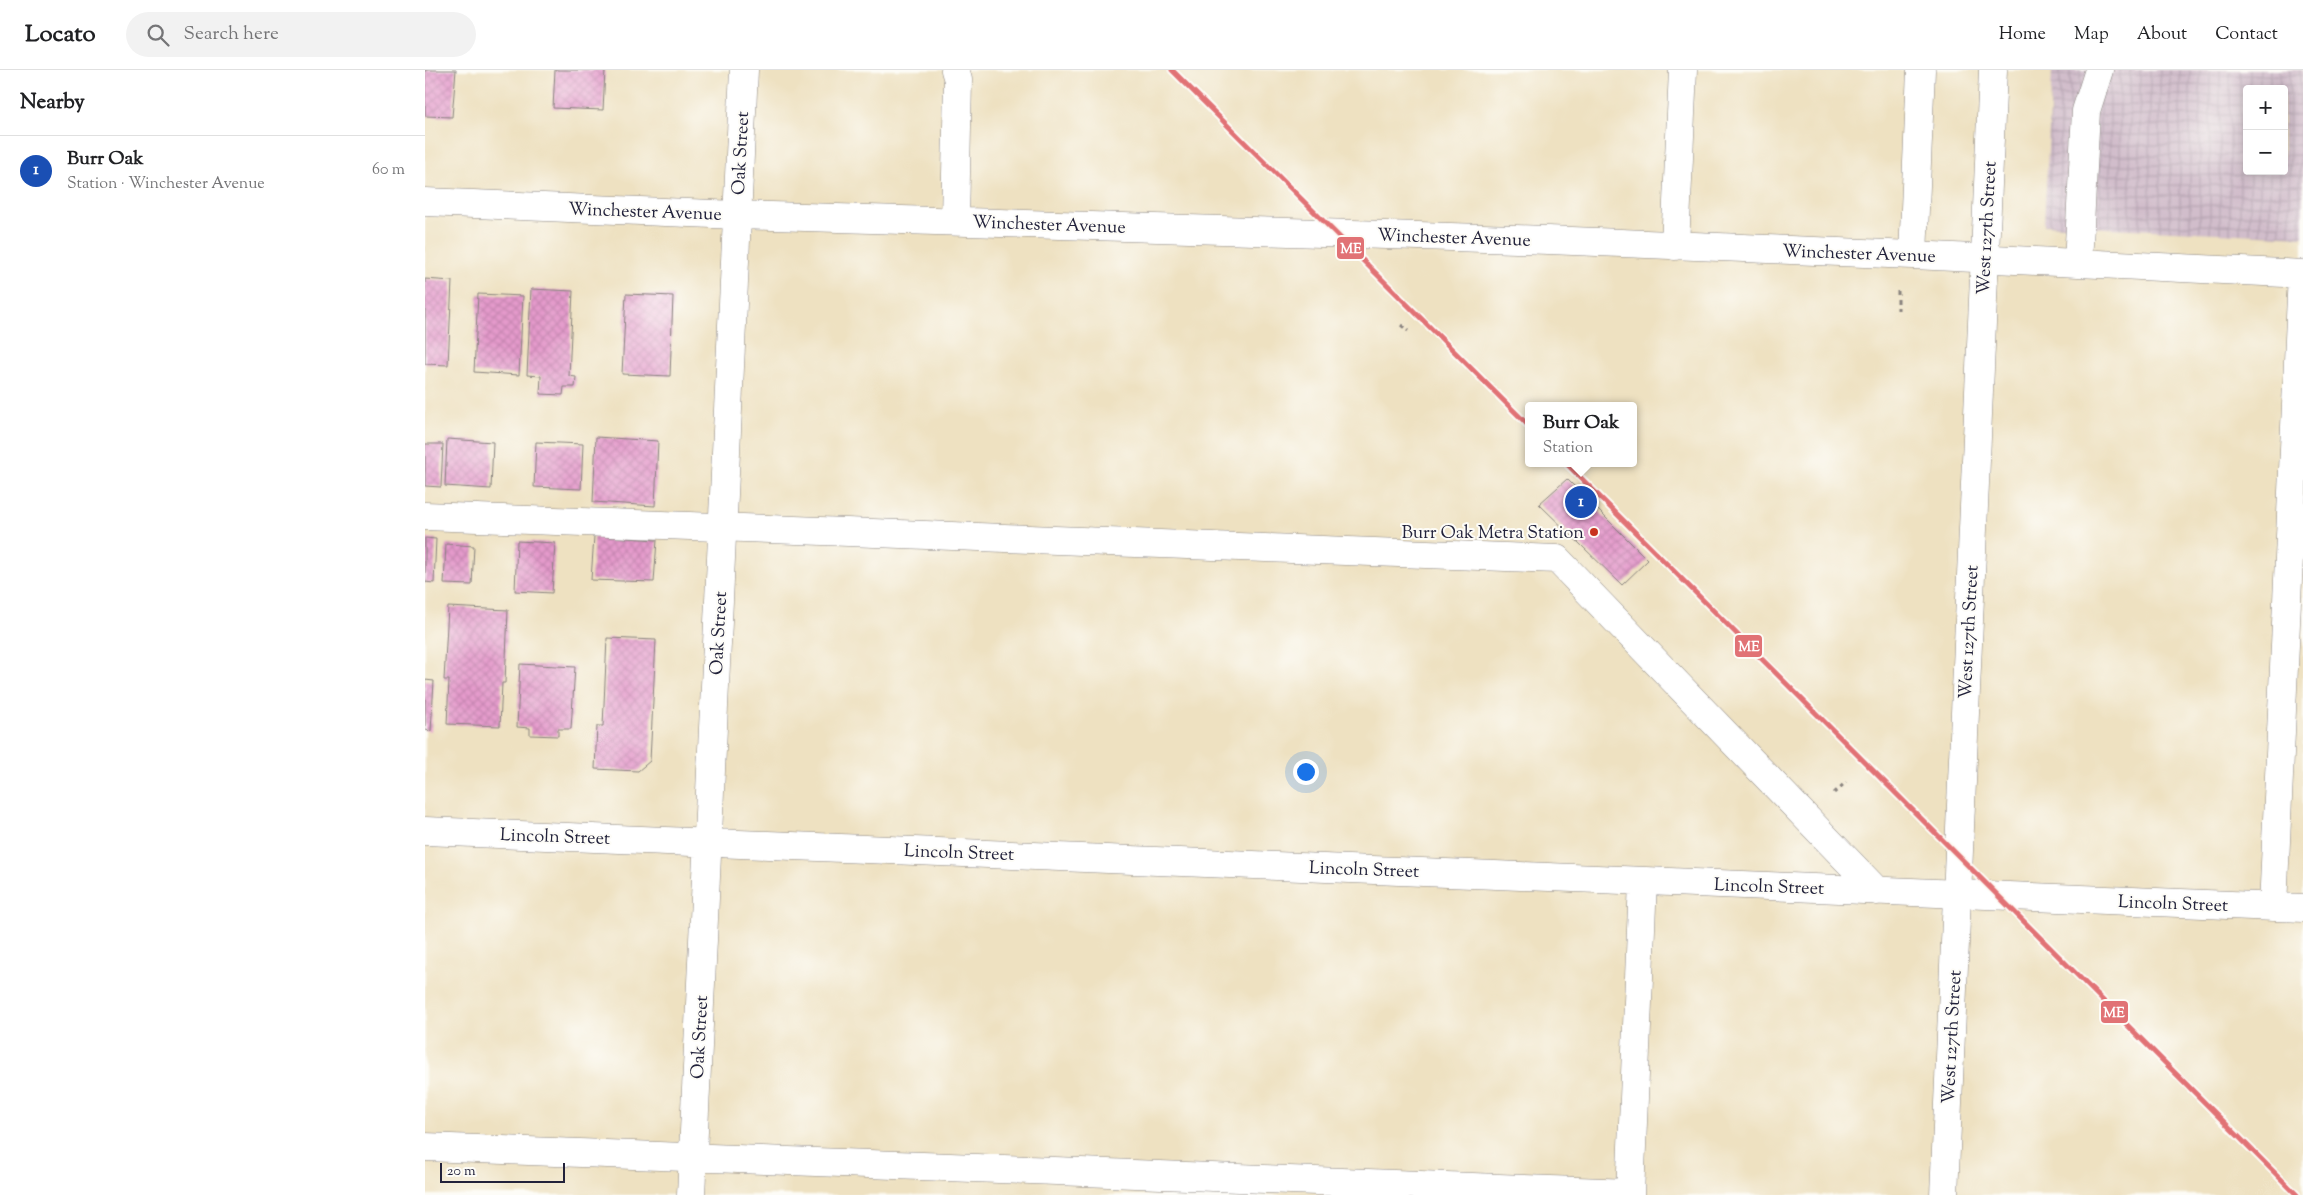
<!DOCTYPE html>
<html lang="en">
<head>
<meta charset="utf-8">
<style>
  :root { --surface:#fff; --page:#f2f2f2; --text:#202124; --muted:#757577; --line:#e0e0e0; --accent:#db2777 }
  body { margin:0; font-family:"Sorts Mill Goudy",serif; background:var(--page); color:var(--text) }
  .controls { position:absolute; right:15px; top:15px; display:grid; overflow:hidden; border-radius:5px; box-shadow:0 2px 12px #0003 }
  .controls button { width:45px; height:45px; display:grid; place-items:center; padding:0; border:0; border-bottom:1px solid var(--line); background:var(--surface); color:var(--text); font:25px sans-serif }
  .scale { position:absolute; left:15px; bottom:12px; width:125px; box-sizing:border-box; padding-left:5px; border:2px solid #22223b; border-top:0; font-size:14px; line-height:18px; white-space:nowrap; color:#22223b; -webkit-text-stroke:4px #fdfcf7; paint-order:stroke }
  .you { position:absolute; left:880px; top:701px; width:18px; height:18px; margin:-12px; border:4px solid #fff; border-radius:50%; background:#1a73e8; box-shadow:0 0 0 8px #1a73e833 }
  .badge { display:grid; place-items:center; width:32px; height:32px; border-radius:50%; background:var(--accent); color:#fff; font-size:16px; font-weight:700 }
  .pin { position:absolute; translate:-50% -50%; border:2px solid #fff; box-shadow:0 1px 5px #0006 }
  .popup { position:absolute; left:1100px; top:332px; width:112px; height:65px; box-sizing:border-box; display:grid; place-content:center; border-radius:5px; background:var(--surface); filter:drop-shadow(0 1px 4px #0005); font-size:16px; white-space:nowrap; color:var(--muted) }
  .popup b { font-size:19px; color:var(--text) }
  .popup::after { content:''; position:absolute; left:50%; top:100%; margin-left:-10px; border:10px solid transparent; border-top-color:var(--surface) }
  .list { margin:0; padding:0; list-style:none }
  h2 { display:flex; justify-content:space-between; align-items:center; height:65px; margin:0; padding:0 20px; font-size:21px }
  h2 small { font-size:16px; font-weight:400; color:var(--muted) }
  .list li { display:grid; grid-template-columns:32px 1fr auto; gap:15px; align-items:center; box-sizing:border-box; height:70px; padding:0 20px; border-top:1px solid var(--line) }
  .list b { display:block; font-size:19px; white-space:nowrap }
  .list p { margin:0; font-size:16px; white-space:nowrap; color:var(--muted) }
  .list em { font-size:16px; font-style:normal; color:var(--muted) }
  .icon { flex:none; width:28px; height:28px; fill:none; stroke:currentColor; stroke-width:2; stroke-linecap:round; stroke-linejoin:round }
  .map { position:relative; flex:none; width:1878px; height:1125px; overflow:hidden }
  header { display:flex; align-items:center; gap:30px; box-sizing:border-box; height:70px; padding:0 25px; background:var(--surface); border-bottom:1px solid var(--line) }
  header strong { font-size:24px }
  nav { display:flex; gap:28px; margin-inline-start:auto; font-size:18px }
  .search { width:350px; height:45px; background:var(--page); display:flex; align-items:center; gap:12px; box-sizing:border-box; padding:0 18px; border-radius:28px; color:var(--muted); font-size:19px }
  main { display:flex }
  aside { flex:1; background:var(--surface) }
  .map>svg:first-child { display:block }
</style>
</head>
<body>
<header>
<strong>Locato</strong>
<div class="search"><svg class="icon" aria-label="search" viewBox="0 0 24 24"><circle cx="10" cy="10" r="6"/><path d="M15 15l6 6"/></svg>Search here</div>
<nav><a>Home</a><a>Map</a><a>About</a><a>Contact</a></nav>
</header>
<main>
<aside>
<h2>Nearby<small></small></h2>
<ul class="list">
<li><span class="badge" style="background:#1a4fb4">1</span><div><b>Burr Oak</b><p>Station · Winchester Avenue</p></div><em>60 m</em></li>
</ul>
</aside>
<div class="map">
<svg width="1878" height="1125" viewBox="0 0 1878 1125">
  <defs>
    <pattern id="industrial-grid" width="8" height="8" patternUnits="userSpaceOnUse" patternTransform="scale(1.25)"><rect width="8" height="8" fill="#d1bdcb"/><path d="M0 4h8M4 0v8" fill="none" stroke="#b3a2af"/></pattern>
    <pattern id="building-cross-hatch" width="8" height="8" patternUnits="userSpaceOnUse" patternTransform="scale(1.25)"><rect width="8" height="8" fill="#e49acb"/><path d="M0 0l8 8M0 8l8-8" fill="none" stroke="#c384af"/></pattern>
  </defs>
  <rect width="100%" height="100%" fill="#fdfcf7"/>
  <filter id="ink" filterUnits="userSpaceOnUse"><feTurbulence type="fractalNoise" baseFrequency=".02" numOctaves="2"/><feDisplacementMap in="SourceGraphic" scale="10" xChannelSelector="R" yChannelSelector="G"/><feConvolveMatrix kernelMatrix="1 2 1 2 8 2 1 2 1" color-interpolation-filters="sRGB"/></filter>
  <filter id="wash" filterUnits="userSpaceOnUse"><feTurbulence type="fractalNoise" baseFrequency=".0096" numOctaves="4" result="noise"/><feDisplacementMap in="SourceGraphic" scale="20" xChannelSelector="R" yChannelSelector="G"/><feGaussianBlur stdDeviation="1.12" result="paint"/><feColorMatrix in="noise" values="0 0 0 0 0 0 0 0 0 0 0 0 0 0 0 0 0 1.4 0 .05"/><feComposite in="paint" operator="in"/></filter>
  <g filter="url(#wash)">
    <rect width="100%" height="100%" fill="#eee1c1"/>
    <path fill="url(#industrial-grid)" fill-rule="evenodd" d="M1627,0H1878V167L1619,155ZM1822,19H1859V101H1822Z"/>
    <g id="blocks">
      <path fill="url(#building-cross-hatch)" d="M0,0H31L27,47L0,46Z
        M130,0H180L178,40L128,38Z
        M0,209L27,211L23,295L0,294Z
        M106,219L148,221L144,306L151,307L150,317H139L138,325L115,324L116,306L102,305Z
        M53,224L98,226L94,305L49,302Z
        M201,224L248,226L245,306L197,304Z
        M171,367L233,371L230,436L168,432Z
        M22,369L68,372L66,419L20,416Z
        M111,372L158,374L156,419L109,417Z
        M0,374H18L16,417L0,416Z
        M1142,409L1223,490L1197,515L1114,434Z
        M169,466L232,470L229,512L166,510Z
        M0,468L11,469L9,513L0,512Z
        M92,471L130,473L127,523L90,521Z
        M21,474L49,476L47,515L19,514Z
        M23,537L83,540L80,613H77L75,656L22,654L24,610H19Z
        M182,568L231,570L225,691L213,701L170,699L172,656H178Z
        M95,594L150,597L146,659H133V666L105,665V658L92,657Z
        M0,610L9,611L6,661L0,660Z"/>
    </g>
  </g>
  <g filter="url(#ink)">
    <use href="#blocks" fill-opacity="0" stroke="#88827e" stroke-width="1"/>
    <g fill="none" stroke-linecap="round" stroke-linejoin="round">
      <defs>
        <path id="minor" d="M0,132L312,145L1123,170L1488,185L1878,204
          M530,151L533,10L530,0
          M1250,176L1258,0
          M1488,185L1496,0
          M1653,193L1661,41L1674,0
          M0,446L1132,489L1452,821
          M0,761L1878,838
          M1848,837L1877,204
          M0,1077L1205,1123
          M266,1125L319,0
          M1205,1125L1218,811"/>
        <path id="major" d="M1519,1125L1568,0"/>
      </defs>
      <use href="#minor" stroke="#88827e" stroke-width="29"/>
      <use href="#major" stroke="#88827e" stroke-width="29"/>
      <path stroke="#88827e" stroke-width="3" stroke-dasharray="4 4" stroke-linecap="butt" d="M1473,221V240
        M976,255L983,261
        M1409,723L1421,712"/>
      <use href="#minor" stroke="#fff" stroke-width="28"/>
      <use href="#major" stroke="#fff" stroke-width="28"/>
      <defs>
        <path id="rail-1" d="M747,0L1104,356
          M1141,393L1872,1125"/>
      </defs>
      <use href="#rail-1" stroke="#fdfcf7" stroke-width="9"/>
      <use href="#rail-1" stroke="#e17275" stroke-width="5"/>
    </g>
  </g>
  <circle fill="#c8321e" stroke="#fdfcf7" stroke-width="2" cx="1169" cy="462" r="5"/>
  <g text-anchor="middle" stroke-width="4" stroke-linejoin="round" paint-order="stroke">
    <g font-size="18" fill="#22223b" stroke="#fdfcf7">
      <text transform="translate(315 83) rotate(-87)" y="6">Oak Street</text>
      <text transform="translate(220 141) rotate(2)" y="6">Winchester Avenue</text>
      <text transform="translate(624 154) rotate(2)" y="6">Winchester Avenue</text>
      <text transform="translate(1561 158) rotate(-87)" y="6">West 127th Street</text>
      <text transform="translate(1029 167) rotate(2)" y="6">Winchester Avenue</text>
      <text transform="translate(1434 183) rotate(2)" y="6">Winchester Avenue</text>
      <text transform="translate(1543 562) rotate(-87)" y="6">West 127th Street</text>
      <text transform="translate(293 563) rotate(-87)" y="6">Oak Street</text>
      <text transform="translate(130 766) rotate(2)" y="6">Lincoln Street</text>
      <text transform="translate(534 782) rotate(2)" y="6">Lincoln Street</text>
      <text transform="translate(939 799) rotate(2)" y="6">Lincoln Street</text>
      <text transform="translate(1344 816) rotate(2)" y="6">Lincoln Street</text>
      <text transform="translate(1748 833) rotate(2)" y="6">Lincoln Street</text>
      <text transform="translate(274 967) rotate(-87)" y="6">Oak Street</text>
      <text transform="translate(1526 967) rotate(-87)" y="6">West 127th Street</text>
    </g>
    <g font-size="18" fill="#22223b" stroke="#fdfcf7" text-anchor="end">
      <text x="1159" y="468">Burr Oak Metra Station</text>
    </g>
  </g>
  <g stroke="#fdfcf7" stroke-width="2">
    <rect x="911" y="166" width="29" height="24" rx="5" fill="#e17275"/>
    <rect x="1309" y="564" width="29" height="24" rx="5" fill="#e17275"/>
    <rect x="1675" y="930" width="29" height="24" rx="5" fill="#e17275"/>
  </g>
  <g font-size="14" text-anchor="middle" font-weight="bold" fill="#fff">
    <text x="926" y="183">ME</text>
    <text x="1324" y="581">ME</text>
    <text x="1689" y="947">ME</text>
  </g>
</svg>
<div class="controls">
<button>+</button>
<button>−</button>
</div>
<div class="scale">20 m</div>
<div class="you"></div>
<div class="pin badge" style="left:1156px;top:432px;background:#1a4fb4">1</div>
<div class="popup"><b>Burr Oak</b>Station</div>
</div>
</main>
</body>
</html>
